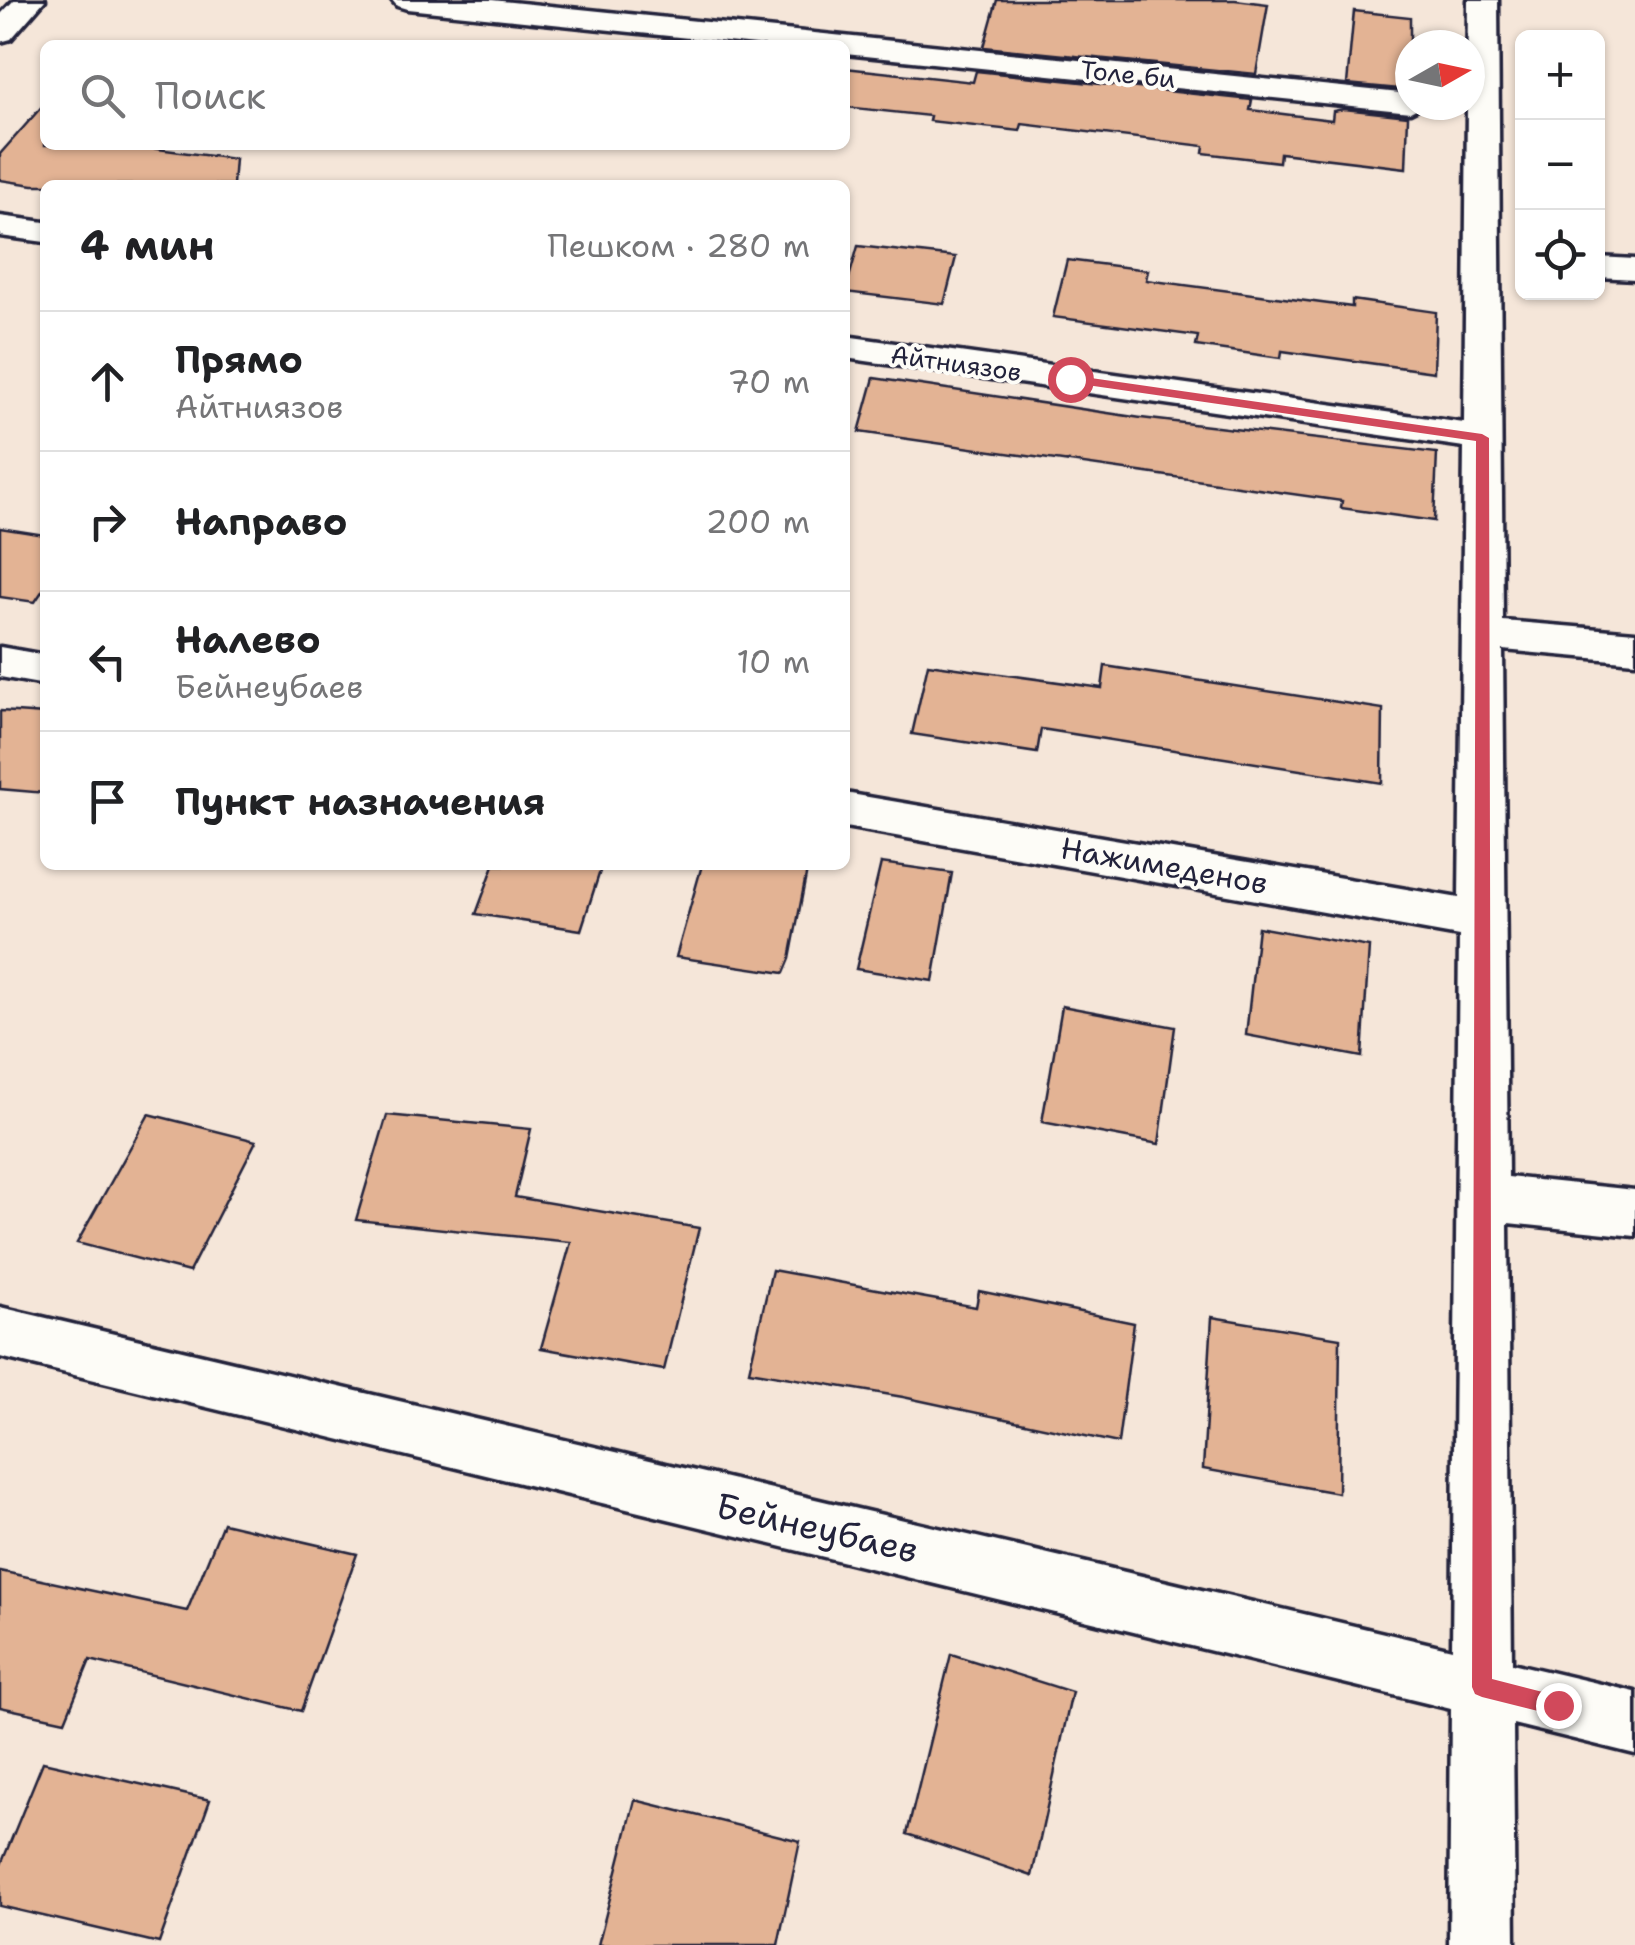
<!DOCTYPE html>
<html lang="ru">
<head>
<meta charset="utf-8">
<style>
  :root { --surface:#fff; --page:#f6f6f6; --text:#202124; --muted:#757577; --line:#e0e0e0 }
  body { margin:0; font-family:"Shantell Sans",sans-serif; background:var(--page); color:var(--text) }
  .controls { position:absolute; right:30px; top:30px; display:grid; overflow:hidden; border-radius:15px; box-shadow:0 2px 8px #0004 }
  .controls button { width:90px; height:90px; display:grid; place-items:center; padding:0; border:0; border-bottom:2px solid var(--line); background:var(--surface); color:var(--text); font:50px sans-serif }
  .compass { position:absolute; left:1395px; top:30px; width:90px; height:90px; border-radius:50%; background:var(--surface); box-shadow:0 2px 8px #0004; rotate:81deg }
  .stop { position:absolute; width:30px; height:30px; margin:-22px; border:8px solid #d1495b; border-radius:50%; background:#fff }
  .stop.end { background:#d1495b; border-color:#fff; box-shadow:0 2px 10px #0008 }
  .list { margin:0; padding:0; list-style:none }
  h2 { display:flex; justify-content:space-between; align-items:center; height:130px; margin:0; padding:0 40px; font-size:42px }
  h2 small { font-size:32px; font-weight:400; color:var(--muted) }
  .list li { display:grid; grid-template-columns:65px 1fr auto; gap:30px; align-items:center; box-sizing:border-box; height:140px; padding:0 40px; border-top:2px solid var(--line) }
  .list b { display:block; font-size:38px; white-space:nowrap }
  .list p { margin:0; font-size:32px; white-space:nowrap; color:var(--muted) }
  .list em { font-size:32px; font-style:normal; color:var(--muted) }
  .icon { flex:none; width:55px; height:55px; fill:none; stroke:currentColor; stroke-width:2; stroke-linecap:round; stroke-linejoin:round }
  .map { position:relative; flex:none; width:1635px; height:1945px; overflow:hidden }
  .search { position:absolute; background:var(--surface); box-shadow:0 2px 8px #0004; left:40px; top:40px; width:810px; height:110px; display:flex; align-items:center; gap:25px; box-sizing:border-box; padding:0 35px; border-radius:15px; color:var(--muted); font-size:38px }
  .panel { position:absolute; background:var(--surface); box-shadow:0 2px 8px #0004; left:40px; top:180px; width:810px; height:690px; border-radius:15px }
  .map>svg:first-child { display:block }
</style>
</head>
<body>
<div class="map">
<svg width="1635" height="1945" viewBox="0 0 1635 1945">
  <rect width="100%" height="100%" fill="#f5e6d9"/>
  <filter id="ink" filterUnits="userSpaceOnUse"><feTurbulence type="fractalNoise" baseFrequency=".01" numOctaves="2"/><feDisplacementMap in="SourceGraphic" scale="20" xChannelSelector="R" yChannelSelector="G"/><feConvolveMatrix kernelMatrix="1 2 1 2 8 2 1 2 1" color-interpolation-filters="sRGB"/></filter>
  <g filter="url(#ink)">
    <path fill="#e3b394" stroke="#22223b" stroke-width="2.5" d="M997,0H1235L1268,4L1256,74L984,47Z
      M1354,11L1410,17V90L1347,84Z
      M845,68L973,82L976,71L1252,100L1250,110L1332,120L1333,111L1344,109L1408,116L1406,168L1280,153L1279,162L1203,153L1204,146L1022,124L1020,131L929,121L930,116L845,107Z
      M45,103V145H127L235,159L233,185H33L0,180V154Z
      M858,246L956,257L944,304L845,292Z
      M1067,260L1148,270L1146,280L1352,307V300L1436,312L1434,372L1282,351L1281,358L1196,346L1198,336L1053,317Z
      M874,378L1141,418L1437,453L1434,521L1341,508L1342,501L859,432Z
      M0,528L45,535V587L35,602L0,597Z
      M928,664L1102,688L1105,666L1383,709L1382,783L1041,729L1037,753L912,734Z
      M0,711L45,714V793L0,789Z
      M881,863L952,873L933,981L856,969Z
      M494,865H602L581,930L476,914Z
      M702,865H808L790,959L784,973L676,957Z
      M1258,927L1369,947L1362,1057L1246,1035Z
      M1062,1006L1175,1027L1159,1144L1042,1122Z
      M149,1114L256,1141L189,1272L77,1243Z
      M387,1115L531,1129L515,1197L699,1228L664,1370L541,1348L571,1242L356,1220Z
      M772,1270L976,1307L979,1291L1134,1323L1118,1443L903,1397L749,1371Z
      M1212,1317L1340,1338L1338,1493L1203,1469Z
      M223,1523L357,1554L301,1711L90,1660L65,1721L0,1707V1571L187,1611Z
      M951,1654L1072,1692L1032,1876L907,1834Z
      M43,1762L210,1800L159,1943L0,1906V1867Z
      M635,1800L800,1841L778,1945H598Z"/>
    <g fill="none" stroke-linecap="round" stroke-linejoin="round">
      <defs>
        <path id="street" d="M14,0H45L11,39L0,42V15Z
          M392,0H492L1410,94V105H1424L1410,112L845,54V45H756L407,9L397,6Z
          M1468,0H1498L1503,621L1635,632V662L1503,650L1508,1177L1635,1190V1236L1508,1223L1512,1663L1635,1692V1754L1513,1724L1515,1945H1449L1451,1709L0,1357V1307L1452,1649L1459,936L845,827V793L1459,898L1464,447L845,358V336L1464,423Z
          M0,216L45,222V242L0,236Z
          M1598,257L1635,259V279L1598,277Z
          M0,647L45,655V685L0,677Z"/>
      </defs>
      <use href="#street" stroke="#22223b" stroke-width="7"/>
      <use href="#street" fill="#fdfcf7" fill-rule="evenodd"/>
    </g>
  </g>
  <path fill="#d1495b" d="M1070,375L1482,434L1489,438L1492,1679L1566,1698L1569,1705L1566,1713L1558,1716L1482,1697L1475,1694L1472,1687L1476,441L1066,382V377Z"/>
  <g text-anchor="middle" stroke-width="8" stroke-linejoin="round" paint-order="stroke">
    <g font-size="25" fill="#22223b" stroke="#fdfcf7">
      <text transform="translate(1128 74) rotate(6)" y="9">Толе би</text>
      <text transform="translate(956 363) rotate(8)" y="9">Айтниязов</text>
    </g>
    <g font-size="30" fill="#22223b" stroke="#fdfcf7">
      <text transform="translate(1164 866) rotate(10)" y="10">Нажимеденов</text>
    </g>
    <g font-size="35" fill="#22223b" stroke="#fdfcf7">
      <text transform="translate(817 1528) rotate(13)" y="12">Бейнеубаев</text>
    </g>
  </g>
</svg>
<div class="controls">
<button>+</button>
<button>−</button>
<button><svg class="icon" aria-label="locate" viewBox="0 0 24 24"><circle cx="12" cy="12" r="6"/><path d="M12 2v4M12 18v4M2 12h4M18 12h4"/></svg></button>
</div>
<svg class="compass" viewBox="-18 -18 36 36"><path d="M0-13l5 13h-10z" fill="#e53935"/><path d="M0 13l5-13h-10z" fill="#757577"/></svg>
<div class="stop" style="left:1070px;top:379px"></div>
<div class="stop end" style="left:1558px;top:1705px"></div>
<div class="search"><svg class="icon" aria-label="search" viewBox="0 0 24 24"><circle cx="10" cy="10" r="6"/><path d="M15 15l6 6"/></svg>Поиск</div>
<section class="panel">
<h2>4 мин<small>Пешком · 280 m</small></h2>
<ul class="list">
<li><svg class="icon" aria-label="ahead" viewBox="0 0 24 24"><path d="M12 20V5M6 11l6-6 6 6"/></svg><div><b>Прямо</b><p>Айтниязов</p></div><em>70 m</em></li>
<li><svg class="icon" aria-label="right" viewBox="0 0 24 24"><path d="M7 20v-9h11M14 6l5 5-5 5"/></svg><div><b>Направо</b></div><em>200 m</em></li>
<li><svg class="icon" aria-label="left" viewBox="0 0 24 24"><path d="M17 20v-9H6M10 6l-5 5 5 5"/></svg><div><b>Налево</b><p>Бейнеубаев</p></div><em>10 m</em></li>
<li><svg class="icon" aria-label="arrive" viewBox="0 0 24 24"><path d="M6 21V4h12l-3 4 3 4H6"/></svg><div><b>Пункт назначения</b></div></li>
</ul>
</section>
</div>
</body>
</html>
